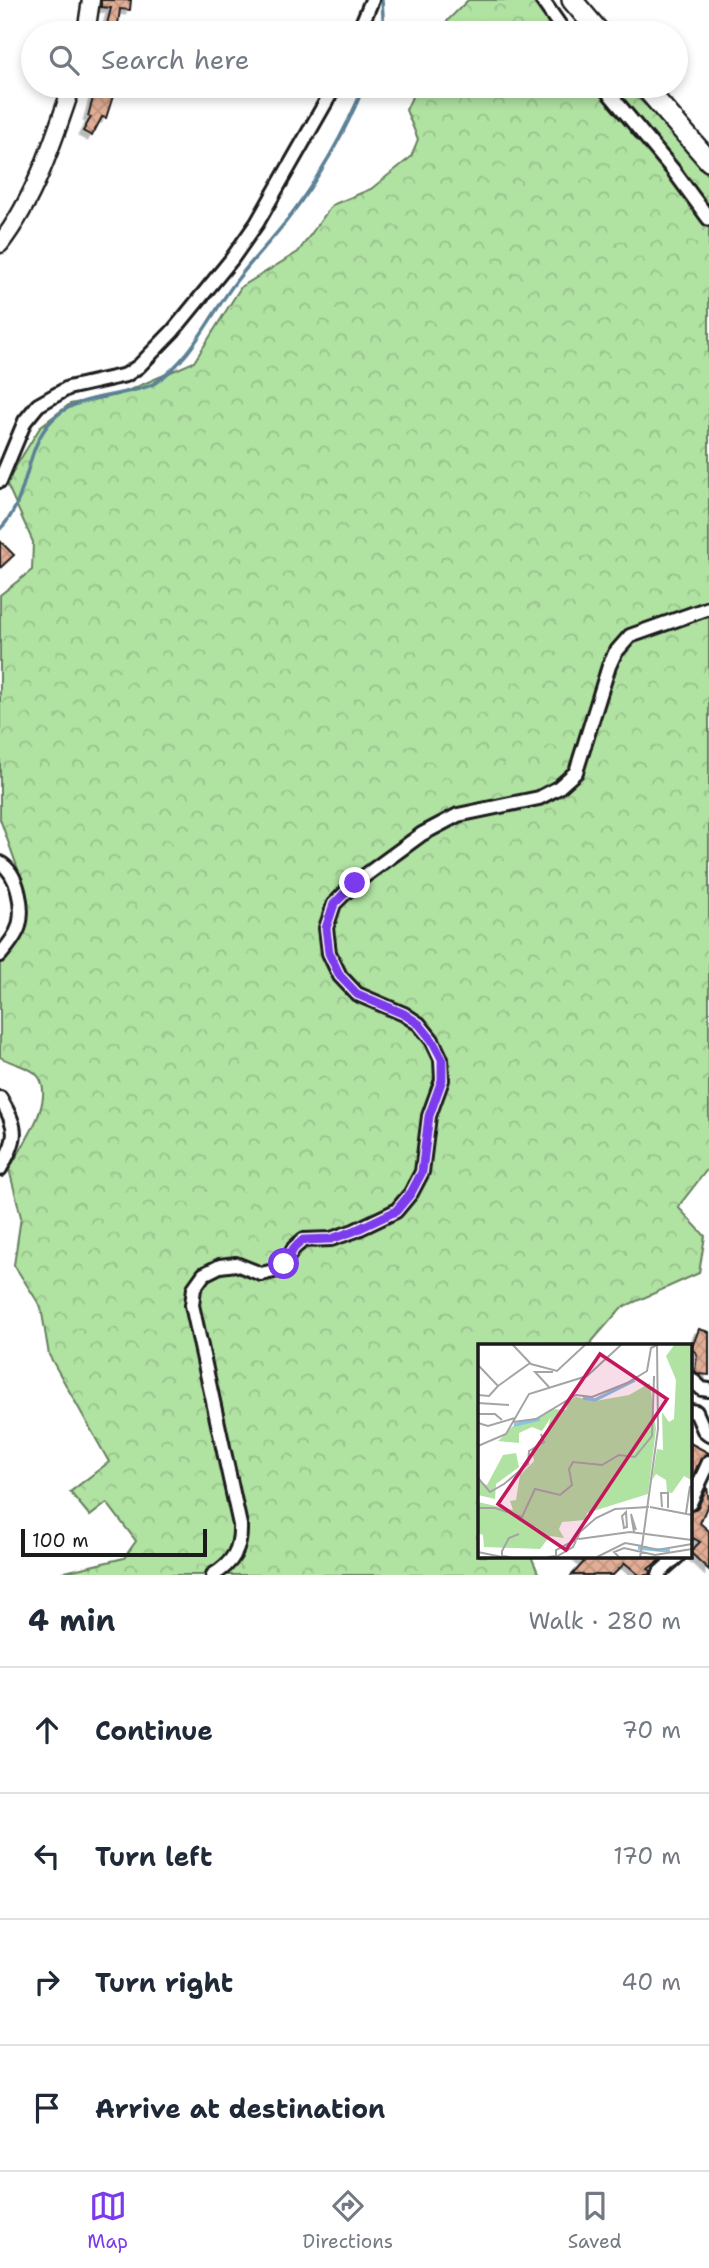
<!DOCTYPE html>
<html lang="en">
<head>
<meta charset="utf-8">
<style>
  :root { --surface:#fff; --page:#f6f6f7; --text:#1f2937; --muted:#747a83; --line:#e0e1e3; --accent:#7c3aed }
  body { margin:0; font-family:"Shantell Sans",sans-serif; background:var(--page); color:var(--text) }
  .scale { position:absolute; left:21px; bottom:18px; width:186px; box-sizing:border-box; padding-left:7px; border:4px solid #1c1c1c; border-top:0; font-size:19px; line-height:24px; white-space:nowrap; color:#1c1c1c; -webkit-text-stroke:5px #fff; paint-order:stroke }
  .stop { position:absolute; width:21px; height:21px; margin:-16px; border:5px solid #7c3aed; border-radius:50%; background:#fff }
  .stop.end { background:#7c3aed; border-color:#fff; box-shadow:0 2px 7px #0008 }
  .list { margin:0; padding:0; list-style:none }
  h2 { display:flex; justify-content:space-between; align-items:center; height:91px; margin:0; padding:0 28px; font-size:30px }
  h2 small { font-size:23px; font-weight:400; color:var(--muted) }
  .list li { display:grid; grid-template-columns:46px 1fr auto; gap:21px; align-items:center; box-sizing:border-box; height:126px; padding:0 28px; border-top:2px solid var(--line) }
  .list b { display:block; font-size:26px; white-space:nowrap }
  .list em { font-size:23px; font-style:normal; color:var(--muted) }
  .icon { flex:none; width:38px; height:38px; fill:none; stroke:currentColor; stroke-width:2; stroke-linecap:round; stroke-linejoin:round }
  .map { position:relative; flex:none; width:709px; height:1575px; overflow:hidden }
  .search { position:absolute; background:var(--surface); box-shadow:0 4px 10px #0003; left:21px; right:21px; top:21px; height:77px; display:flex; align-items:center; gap:18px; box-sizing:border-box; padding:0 24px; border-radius:38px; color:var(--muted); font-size:26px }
  .sheet { height:595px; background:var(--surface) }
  nav { display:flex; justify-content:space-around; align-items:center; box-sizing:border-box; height:98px; border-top:2px solid var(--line); background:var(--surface); font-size:19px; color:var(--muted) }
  nav a { display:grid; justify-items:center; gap:4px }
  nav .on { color:var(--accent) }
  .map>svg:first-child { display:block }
</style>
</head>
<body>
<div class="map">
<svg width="709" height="1575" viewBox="0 0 709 1575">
  <defs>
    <pattern id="forest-crowns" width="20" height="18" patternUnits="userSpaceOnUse" patternTransform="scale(1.75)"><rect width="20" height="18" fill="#b0e2a2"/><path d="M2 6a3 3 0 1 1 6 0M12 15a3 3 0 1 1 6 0" fill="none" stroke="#97c18b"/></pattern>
    <pattern id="building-cross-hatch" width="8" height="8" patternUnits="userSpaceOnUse" patternTransform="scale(1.75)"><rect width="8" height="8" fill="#e1ad95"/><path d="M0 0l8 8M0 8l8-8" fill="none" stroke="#c09480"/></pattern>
    <filter id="shadow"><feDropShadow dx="-4.5" dy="4.5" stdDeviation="0" flood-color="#0004"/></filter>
  </defs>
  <rect width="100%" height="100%" fill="#fff"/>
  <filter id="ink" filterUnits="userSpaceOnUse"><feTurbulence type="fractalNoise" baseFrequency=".0143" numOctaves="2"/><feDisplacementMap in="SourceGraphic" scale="14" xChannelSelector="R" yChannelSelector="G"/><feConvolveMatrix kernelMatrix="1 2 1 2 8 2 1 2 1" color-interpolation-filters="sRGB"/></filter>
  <g filter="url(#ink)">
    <path fill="url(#forest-crowns)" stroke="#667f5f" stroke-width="2" d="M468,0H535L570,33H441L448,20Z
      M417,86H625L654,113L709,176V1167L678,1207L705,1236L699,1273L621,1308L588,1346H480V1556H531L539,1575H52L124,1558L136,1541L107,1503L90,1516L70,1492L109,1462L49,1355L41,1307L14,1265L21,1217L9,1169C21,1148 60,1095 35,1073C26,1066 10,1063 0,1057V954L24,916L19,872L0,819V595L32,570L33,542L6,482L41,426L70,404L118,395L194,362L241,287L298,252L332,205L371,189L411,157L418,139L406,110Z"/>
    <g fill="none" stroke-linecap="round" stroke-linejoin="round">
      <path stroke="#5c8196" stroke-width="3.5" d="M382,0L384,33
        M0,529C30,500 23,450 52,420C72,398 108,397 135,390C142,388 149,387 155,383C193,358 210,315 237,280C253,259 272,240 288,219C318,179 345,132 364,86"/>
    </g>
    <path fill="url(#building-cross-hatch)" stroke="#1c1c1c" stroke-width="2" filter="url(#shadow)" d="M101,0H131L130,10L120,9L117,33L105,32L111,8L101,7Z
      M96,87L114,93L106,118L102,117L92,136L83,131L91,117L88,116Z
      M0,541L14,555L0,568Z
      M699,1329L709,1332V1375L699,1374L695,1371L697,1355L696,1352L691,1350Z
      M690,1443L709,1453L701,1458L690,1483Z
      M707,1487L709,1502L700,1523L709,1531V1570L690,1552L700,1542L693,1538L690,1544V1512L698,1507Z
      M578,1556H665L648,1569L651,1571L650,1575H639L625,1563L613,1575H572L584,1562Z"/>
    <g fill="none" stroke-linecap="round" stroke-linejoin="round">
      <defs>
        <path id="minor" d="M542,0L565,33
          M358,33L372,0
          M603,86L673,170L709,219
          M0,481L25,421L38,405L68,388L126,375L139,366L173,331L231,260L257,223L335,86
          M0,863C18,873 24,907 19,926C16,936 7,947 0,955
          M0,1098C19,1131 18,1136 0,1169
          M690,1378L702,1389L709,1390
          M690,1411L696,1412L704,1430L709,1434
          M690,1503L709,1462
          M213,1575C233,1563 241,1549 240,1525L192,1305L194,1288L204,1274L220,1266L236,1264L261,1274L274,1271L284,1263L294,1248L303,1240L331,1239L354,1231L396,1211L411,1193L422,1172L429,1116L442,1080L441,1059L432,1040L419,1024L404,1014L357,994L340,976L329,953L326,928L334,904L355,883L422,834L458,815L539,798L558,788L576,772L609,666L615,653L630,636L709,608
          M659,1575L660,1572L678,1556"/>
        <path id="tertiary" d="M86,33L91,0
          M0,244C35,199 54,139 72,86"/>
        <path id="primary" d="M572,0L600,33
          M644,86L709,161"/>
      </defs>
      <use href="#minor" stroke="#1c1c1c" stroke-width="18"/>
      <use href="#tertiary" stroke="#1c1c1c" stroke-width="21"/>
      <use href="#primary" stroke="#1c1c1c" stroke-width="24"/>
      <use href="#minor" stroke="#fff" stroke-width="12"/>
      <use href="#tertiary" stroke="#fff" stroke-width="16"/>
      <use href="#primary" stroke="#fff" stroke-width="19"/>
    </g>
  </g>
  <g fill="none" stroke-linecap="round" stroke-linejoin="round" filter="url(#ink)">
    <path stroke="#7c3aed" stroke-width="9" d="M284,1264L294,1248L303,1240L331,1239L354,1231L396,1211L411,1193L422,1172L429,1116L442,1080V1059L432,1040L419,1024L404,1014L357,994L340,976L329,953L326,928L334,904L355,883"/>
  </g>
  <g transform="translate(478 1344)">
    <rect width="214" height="214" fill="#fff"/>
    <path d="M197,0H213V136L206,132L194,149L189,148L188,136L178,130L174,136L179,105L185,106L184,68L191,78L196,75L198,36L188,12ZM172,39L178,85L170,150L109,169L107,176L84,178L81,185L86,194L72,192L62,205L6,203L5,191L0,189V158L35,166L32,157L38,156L42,131L56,117L54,107L65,99L73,73L64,87L54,83L41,89V99L20,97L36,81L54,77L73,65L88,66L91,56L98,53L117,57L151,51ZM38,109L41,123L18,140L17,155L0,151V137L9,141L25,111Z" fill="#b0e2a2"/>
    <path fill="none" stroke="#87c5e7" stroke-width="3.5" d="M105,54L117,56L157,36M36,81L62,75M160,204L192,207"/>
    <path fill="none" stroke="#a4a4a4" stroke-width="2" d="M34,0L53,20L79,27L108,0M0,21L20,42L52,19M71,43L57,28H75M0,51L11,52L20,42M0,59L31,61M0,70H17L24,76M35,78L58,75L98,51L114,53L149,39L169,27L173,4L179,1M0,79L10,82L37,74M0,102L28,90L51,50L109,32L144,0M0,134L12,148L26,140L50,120L51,107L66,98L63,90M172,163L214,171M184,163L183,149H190V164M0,164H17L44,173L57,145L82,151L94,141L91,125L95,118L124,121L141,111L157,113L174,92L176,32M148,168L149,183L146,184L144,172ZM208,169L212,142M156,188L153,170L158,186M101,195L152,188L214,196M0,208L24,213M32,213L24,212V207L31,194L41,190M70,213L78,212V206L101,194M78,213L95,203L102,188L118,174L137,165L171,163M119,213L147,199L164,202L180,85L179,0M141,213L136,208L146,204L177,211L214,205M162,213L164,202L179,206L214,200"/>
    <path fill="#c2185b" fill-opacity="0.15" stroke="#c2185b" stroke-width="3.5" d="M122,10L189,55L88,206L20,160Z"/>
    <rect width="214" height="214" fill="none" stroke="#1c1c1c" stroke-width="3.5"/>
  </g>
</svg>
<div class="scale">100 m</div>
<div class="stop" style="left:284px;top:1264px"></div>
<div class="stop end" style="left:355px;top:883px"></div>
<div class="search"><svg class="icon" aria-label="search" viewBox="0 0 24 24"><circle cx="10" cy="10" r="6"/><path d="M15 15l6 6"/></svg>Search here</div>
</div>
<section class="sheet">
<h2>4 min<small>Walk · 280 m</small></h2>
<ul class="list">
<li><svg class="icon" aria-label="ahead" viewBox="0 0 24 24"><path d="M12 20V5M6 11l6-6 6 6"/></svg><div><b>Continue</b></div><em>70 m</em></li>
<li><svg class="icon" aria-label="left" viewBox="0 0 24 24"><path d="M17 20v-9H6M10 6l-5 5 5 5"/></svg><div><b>Turn left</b></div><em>170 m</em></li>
<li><svg class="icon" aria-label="right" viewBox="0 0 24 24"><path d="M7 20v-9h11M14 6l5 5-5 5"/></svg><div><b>Turn right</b></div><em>40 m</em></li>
<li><svg class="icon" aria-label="arrive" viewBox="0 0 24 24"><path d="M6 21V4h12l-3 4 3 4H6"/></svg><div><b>Arrive at destination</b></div></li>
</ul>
</section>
<nav>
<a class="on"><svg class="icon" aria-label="map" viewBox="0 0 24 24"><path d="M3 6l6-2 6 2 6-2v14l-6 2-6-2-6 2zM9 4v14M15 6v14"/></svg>Map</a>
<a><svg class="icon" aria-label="directions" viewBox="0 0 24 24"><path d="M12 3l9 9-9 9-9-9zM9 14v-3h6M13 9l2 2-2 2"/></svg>Directions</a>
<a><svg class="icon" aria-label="saved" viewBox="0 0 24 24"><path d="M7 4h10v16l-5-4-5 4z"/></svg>Saved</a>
</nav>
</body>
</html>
